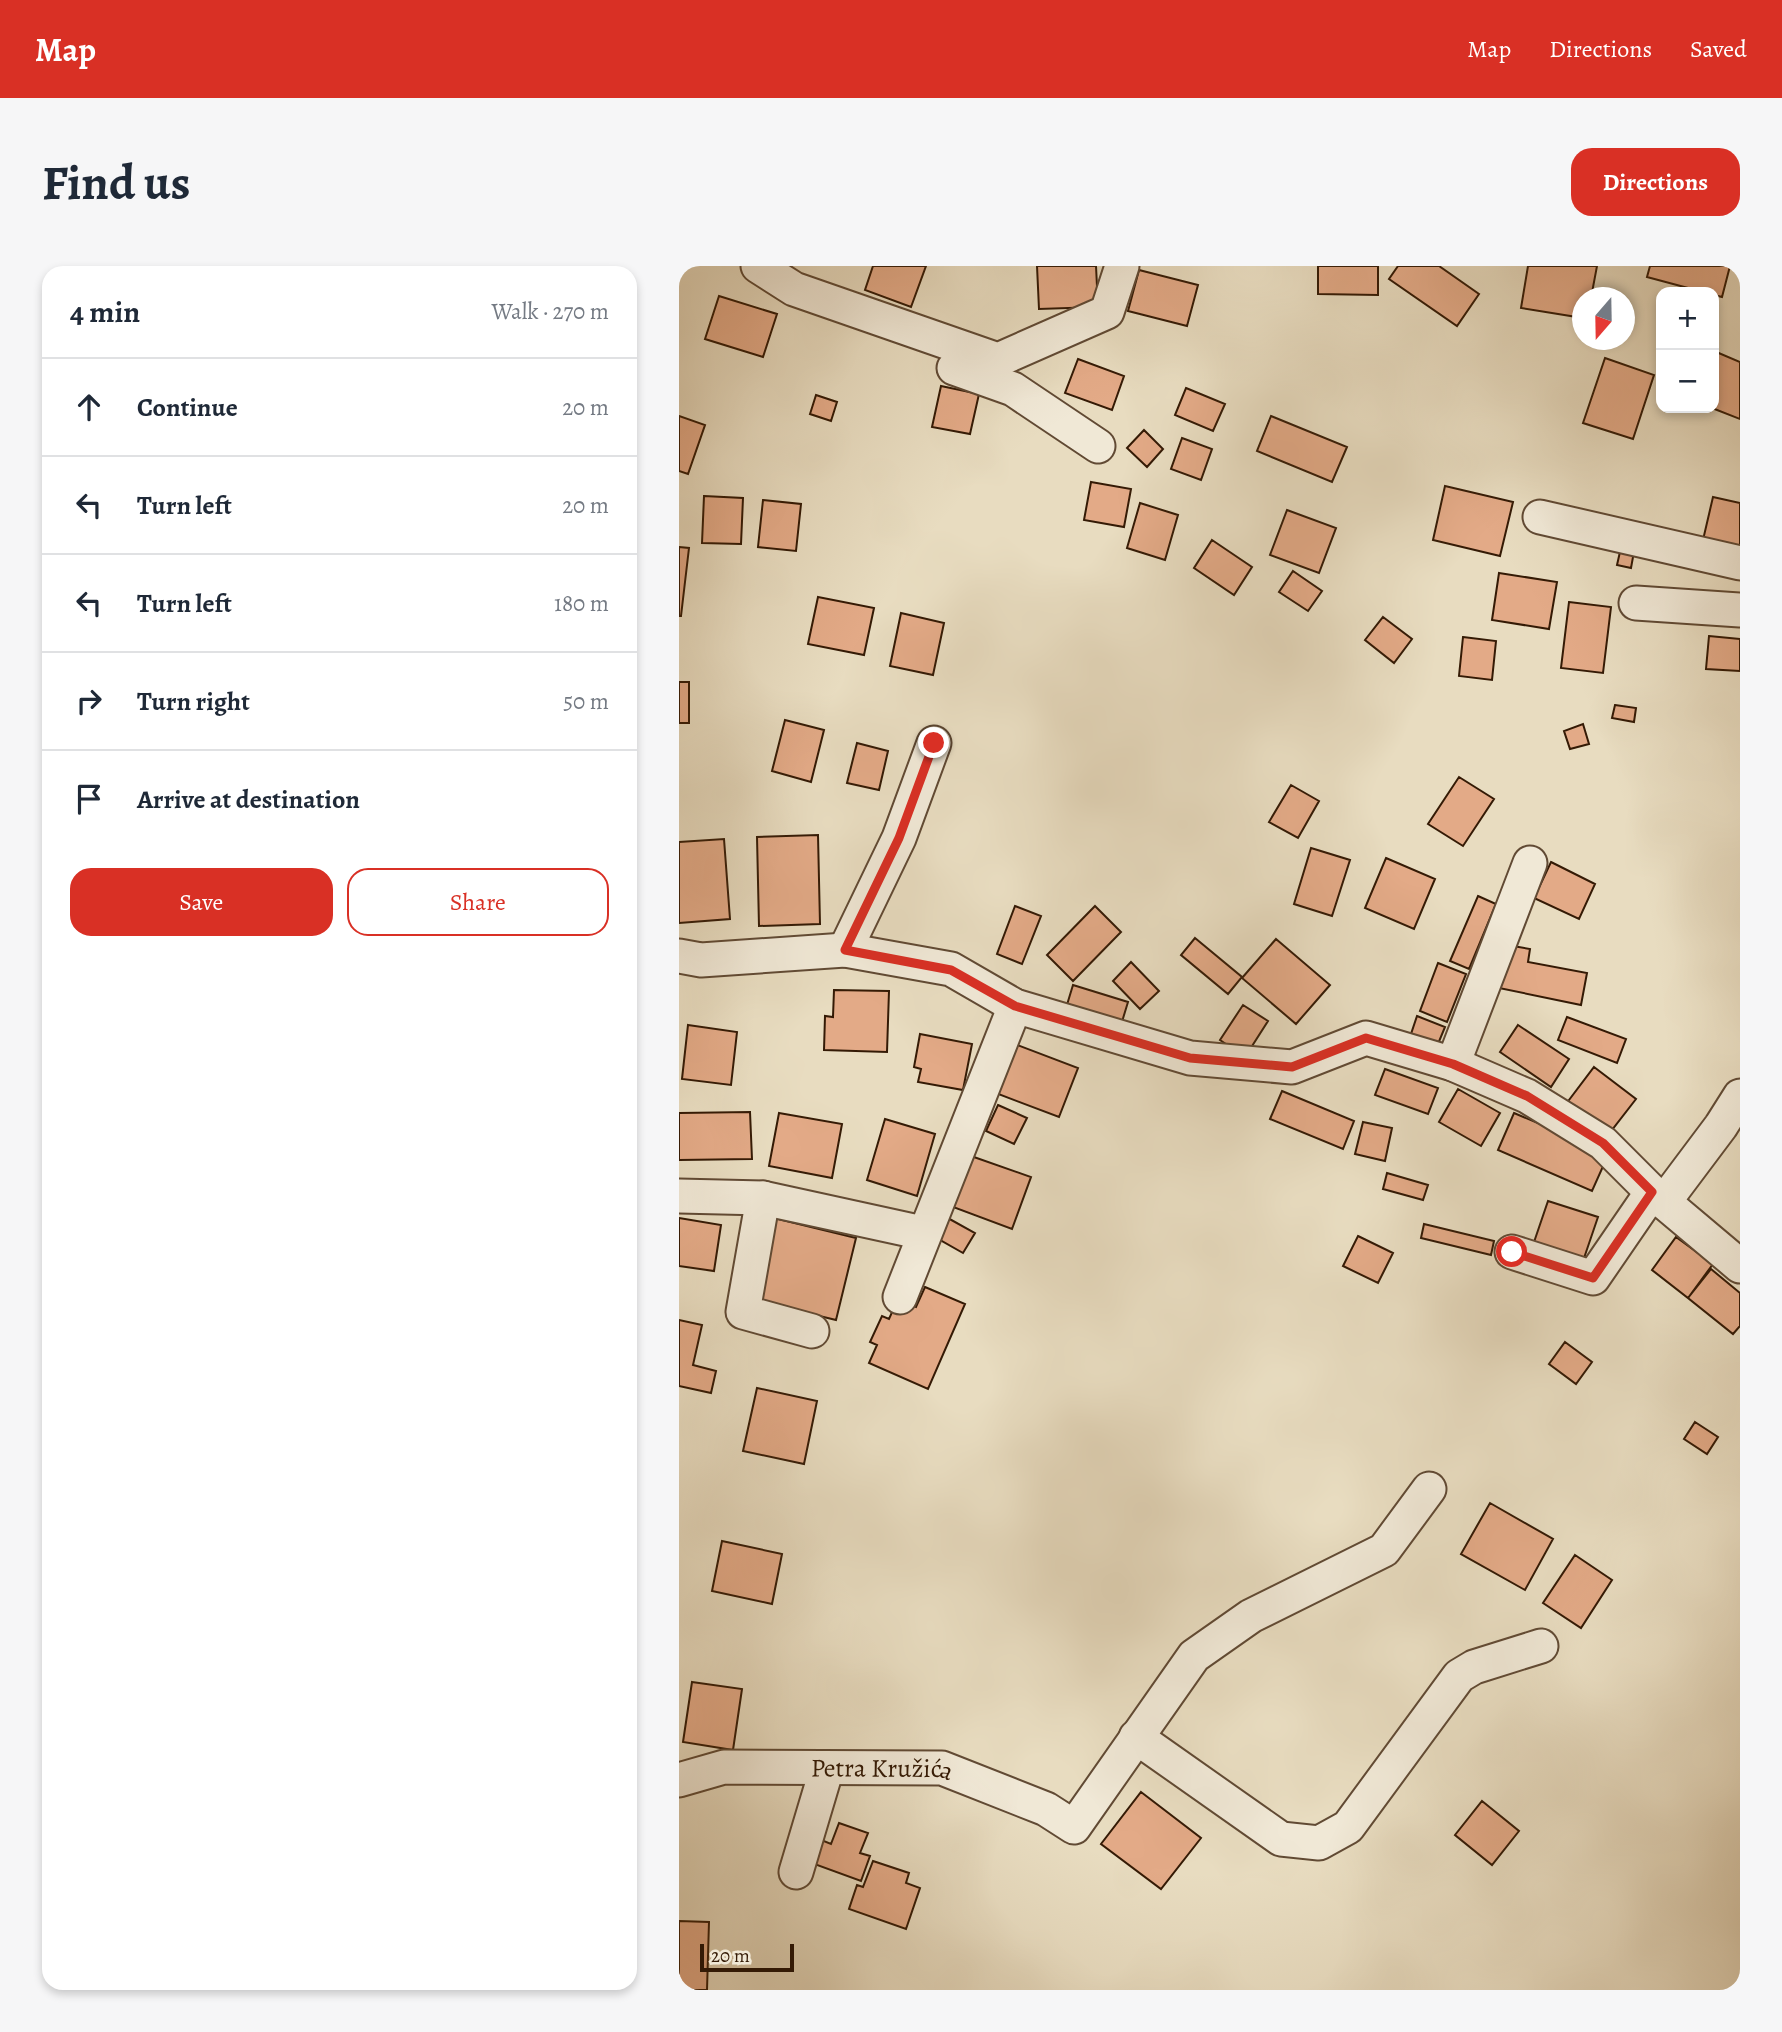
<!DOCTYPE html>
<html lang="en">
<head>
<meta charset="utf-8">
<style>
  :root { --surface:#fff; --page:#f6f6f7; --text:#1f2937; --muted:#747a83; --line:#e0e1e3; --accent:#d93025 }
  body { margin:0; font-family:Alegreya,serif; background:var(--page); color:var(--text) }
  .controls { position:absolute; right:21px; top:21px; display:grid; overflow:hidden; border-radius:14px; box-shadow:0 4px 10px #0003 }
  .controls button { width:63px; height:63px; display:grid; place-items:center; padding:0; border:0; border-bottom:2px solid var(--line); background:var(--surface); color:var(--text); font:35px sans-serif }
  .compass { position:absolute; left:893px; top:21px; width:63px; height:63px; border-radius:50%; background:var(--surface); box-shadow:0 4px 10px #0003; rotate:200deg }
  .scale { position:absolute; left:21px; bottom:18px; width:94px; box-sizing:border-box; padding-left:7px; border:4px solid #341a05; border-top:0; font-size:19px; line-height:24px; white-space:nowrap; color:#341a05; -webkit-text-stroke:5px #f0e8d6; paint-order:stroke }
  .stop { position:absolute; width:21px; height:21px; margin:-16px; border:5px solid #d93025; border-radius:50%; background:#fff }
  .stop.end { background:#d93025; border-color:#fff; box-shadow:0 2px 7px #0008 }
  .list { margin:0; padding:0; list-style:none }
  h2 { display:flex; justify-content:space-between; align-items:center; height:91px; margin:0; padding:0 28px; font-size:30px }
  h2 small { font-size:23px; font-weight:400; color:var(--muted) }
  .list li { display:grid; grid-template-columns:46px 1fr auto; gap:21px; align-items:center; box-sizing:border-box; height:98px; padding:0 28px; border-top:2px solid var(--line) }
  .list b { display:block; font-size:26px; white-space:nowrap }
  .list em { font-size:23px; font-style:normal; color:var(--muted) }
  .actions { display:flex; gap:14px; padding:21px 28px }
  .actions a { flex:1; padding:16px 0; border:2px solid var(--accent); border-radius:21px; text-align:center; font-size:24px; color:var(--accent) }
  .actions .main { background:var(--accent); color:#fff }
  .icon { flex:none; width:38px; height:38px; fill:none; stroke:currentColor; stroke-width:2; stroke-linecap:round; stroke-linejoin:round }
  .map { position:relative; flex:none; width:1061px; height:1724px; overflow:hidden; border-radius:21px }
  header { display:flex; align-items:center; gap:42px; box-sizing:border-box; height:98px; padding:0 35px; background:var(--accent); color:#fff }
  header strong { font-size:33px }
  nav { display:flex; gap:38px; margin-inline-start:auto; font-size:24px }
  .intro { display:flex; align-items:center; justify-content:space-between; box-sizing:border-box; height:168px; padding:0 42px }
  h1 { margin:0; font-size:49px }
  .button { padding:18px 32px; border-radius:21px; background:var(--accent); color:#fff; font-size:24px; font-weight:700 }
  main { display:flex; gap:42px; padding:0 42px }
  aside { flex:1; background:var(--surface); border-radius:21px; box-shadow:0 4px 10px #0003 }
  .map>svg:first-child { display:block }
</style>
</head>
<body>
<header>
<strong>Map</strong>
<nav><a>Map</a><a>Directions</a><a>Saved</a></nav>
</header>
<div class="intro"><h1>Find us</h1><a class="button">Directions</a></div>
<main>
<aside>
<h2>4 min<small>Walk · 270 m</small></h2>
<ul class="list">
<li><svg class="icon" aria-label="ahead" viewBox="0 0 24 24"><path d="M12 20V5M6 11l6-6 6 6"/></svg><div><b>Continue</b></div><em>20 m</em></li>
<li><svg class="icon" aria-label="left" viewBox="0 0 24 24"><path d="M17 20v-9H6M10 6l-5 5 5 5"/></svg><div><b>Turn left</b></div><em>20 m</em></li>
<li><svg class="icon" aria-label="left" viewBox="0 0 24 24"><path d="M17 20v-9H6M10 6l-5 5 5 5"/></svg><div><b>Turn left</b></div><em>180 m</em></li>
<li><svg class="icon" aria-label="right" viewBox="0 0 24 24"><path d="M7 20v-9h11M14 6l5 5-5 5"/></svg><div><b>Turn right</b></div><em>50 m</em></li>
<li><svg class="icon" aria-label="arrive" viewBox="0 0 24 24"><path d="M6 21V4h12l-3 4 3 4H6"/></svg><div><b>Arrive at destination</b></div></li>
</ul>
<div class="actions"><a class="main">Save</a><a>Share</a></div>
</aside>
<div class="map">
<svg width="1061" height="1724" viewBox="0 0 1061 1724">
  <rect width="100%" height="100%" fill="#e8dcc0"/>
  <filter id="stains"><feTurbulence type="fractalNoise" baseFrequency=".00286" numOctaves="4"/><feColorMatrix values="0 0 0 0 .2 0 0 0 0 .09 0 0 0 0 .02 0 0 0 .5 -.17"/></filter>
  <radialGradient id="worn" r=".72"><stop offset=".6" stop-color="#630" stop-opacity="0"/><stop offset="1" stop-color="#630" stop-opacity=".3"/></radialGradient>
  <path fill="#e3aa87" stroke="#341a05" stroke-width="2" d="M194,0H247L232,41L186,24Z
    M358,0H417L419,41L360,43Z
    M639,0H699V29L639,28Z
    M719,0H760L800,28L778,60L710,13Z
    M849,0H918L912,32H904V52L842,42Z
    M971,0H1051L1043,31L1035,29V26H1024L968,11Z
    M460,4L519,19L508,60L449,45Z
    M40,30L98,48L84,91L26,73Z
    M1035,85L1061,96V153L1033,142Z
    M926,92L975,109L954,173L904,157Z
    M399,93L445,110L433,144L386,127Z
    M262,120L300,128L291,168L253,161Z
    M507,122L546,138L534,165L496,149Z
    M137,129L158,136L152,155L131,148Z
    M0,150L26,159L9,208L0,205Z
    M592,150L668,181L653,216L578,185Z
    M465,164L484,183L468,201L448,182Z
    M503,172L533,183L522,214L492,203Z
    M412,216L452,223L445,261L405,254Z
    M766,220L834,236L821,290L754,274Z
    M25,230L64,232L62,278L23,277Z
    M1034,231L1061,237V282L1024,274Z
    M84,234L122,238L117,285L79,281Z
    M461,237L499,249L486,294L448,282Z
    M608,244L657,262L640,307L591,289Z
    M533,274L573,301L555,329L515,302Z
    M943,277L956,280L952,302L938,299Z
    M0,281L10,282L2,350H0Z
    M614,305L643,325L629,345L600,326Z
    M820,307L878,316L870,363L813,354Z
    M139,331L195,342L185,389L129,378Z
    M890,336L932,341L924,407L882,402Z
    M222,347L265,357L254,409L211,400Z
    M704,351L733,373L715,397L686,374Z
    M1030,370L1061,373V405L1027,403Z
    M784,371L817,375L813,414L780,410Z
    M0,416H10V457H0Z
    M936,439L957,442L955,456L933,452Z
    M106,454L145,464L132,516L93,505Z
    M904,458L910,478L891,483L885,465Z
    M178,477L209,485L200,524L168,517Z
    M780,511L815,533L784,580L749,558Z
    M612,519L640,535L619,572L590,556Z
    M139,569L141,658L80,660L78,571Z
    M45,573L51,653L0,657V576Z
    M632,582L671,594L653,650L615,638Z
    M707,592L756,613L735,663L686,642Z
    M872,596L916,618L900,653L855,632Z
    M799,630L817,638L790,703L771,695Z
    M336,640L362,650L343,698L318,688Z
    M416,640L442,666L394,715L368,689Z
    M516,672L563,711L549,728L502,689Z
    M597,673L651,719L617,758L563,712Z
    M828,679L851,683L849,696L908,707L902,739L820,722Z
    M452,696L480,725L461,743L434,715Z
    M759,697L787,708L768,756L741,745Z
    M394,719L449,736L442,759L387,742Z
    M155,724L210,725L208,786L145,784L146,750L154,751Z
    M564,739L589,755L566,791L541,774Z
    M738,750L766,761L759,778L732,768Z
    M888,751L947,773L938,797L879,774Z
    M9,759L58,766L52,819L3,813Z
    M839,759L890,793L872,821L821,786Z
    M241,768L293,778L284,824L239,816L242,803L235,801Z
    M333,777L399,802L380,851L314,826Z
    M915,801L957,833L929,869L887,838Z
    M706,803L759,822L749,848L696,829Z
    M779,823L821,847L802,880L760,856Z
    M603,825L675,855L664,883L591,853Z
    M319,839L348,852L335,878L307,865Z
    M71,846L73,893L0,894V847Z
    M100,847L163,858L153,912L90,900Z
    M835,847L930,887L913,925L819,884Z
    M206,853L256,868L238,930L188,914Z
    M684,856L713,862L706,895L676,888Z
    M292,890L352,911L333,963L274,941Z
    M708,907L749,919L744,934L704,923Z
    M869,935L919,951L904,995L854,979Z
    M267,951L296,967L284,987L256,971Z
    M0,952L42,959L35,1005L0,1000Z
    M95,952L177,972L157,1054L75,1034Z
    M745,958L815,975L812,989L742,972Z
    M679,970L714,987L699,1017L664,1000Z
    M997,971L1034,998L1009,1032L973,1004Z
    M1032,1003L1061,1027V1060L1054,1068L1009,1032Z
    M246,1021L286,1038L249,1123L190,1097L198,1079L191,1076L203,1050L210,1053L219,1033L237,1041Z
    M0,1054L23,1059L14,1099L37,1105L32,1127L0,1120Z
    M886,1076L913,1096L897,1118L870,1098Z
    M78,1122L138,1135L125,1198L64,1185Z
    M1016,1156L1039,1171L1028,1188L1005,1173Z
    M811,1237L874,1273L846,1324L782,1288Z
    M43,1275L103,1288L93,1338L33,1325Z
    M896,1289L933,1314L902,1362L864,1337Z
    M13,1416L63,1423L54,1484L4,1476Z
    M462,1526L522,1572L482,1623L422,1578Z
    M803,1535L840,1565L813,1599L776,1569Z
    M160,1557L189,1567L181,1587L191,1590L182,1615L127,1595L135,1571L152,1578Z
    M194,1595L230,1607L227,1617L241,1622L227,1663L170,1643L178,1619L184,1621Z
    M0,1655L30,1656L28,1724H0Z"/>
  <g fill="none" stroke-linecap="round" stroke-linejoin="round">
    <defs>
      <g id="minor">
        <path d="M79,0L115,23L319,94L428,46L443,0"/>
        <path d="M275,102L334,123L419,180"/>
        <path d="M861,251L1061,297"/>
        <path d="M957,337L1061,344"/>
        <path d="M166,684L220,572L255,477"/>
        <path d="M0,690L22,694L166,684L272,703L336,740L511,792L613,801L687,772L774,798L848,830L924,877L973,926L1061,1000"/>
        <path d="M774,798L851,597"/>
        <path d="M0,930L84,932L235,965"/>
        <path d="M84,932L64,1046L133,1065"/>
        <path d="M985,936L1042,860L1061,830"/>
        <path d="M833,986L914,1012L973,926"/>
        <path d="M221,1031L336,740"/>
        <path d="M457,1471L602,1573L640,1577L669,1561L780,1410L795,1401L862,1380"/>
        <path id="s1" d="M0,1514L45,1501L263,1502L367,1543L395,1561L515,1390L572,1350L705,1284L750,1223"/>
        <path d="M117,1606L148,1502"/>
      </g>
    </defs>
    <use href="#minor" stroke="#614a34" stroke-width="37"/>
    <use href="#minor" stroke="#f0e8d6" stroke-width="33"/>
  </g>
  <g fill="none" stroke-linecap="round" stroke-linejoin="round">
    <path stroke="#d93025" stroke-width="9" d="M255,477L220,572L166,684L272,704L336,740L511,792L613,801L687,772L774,798L848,830L924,877L973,926L914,1012L833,986"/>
  </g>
  <g text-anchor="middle" stroke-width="7" stroke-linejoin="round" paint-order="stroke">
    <g font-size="26" fill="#341a05" stroke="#f0e8d6">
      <text dy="9" stroke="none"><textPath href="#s1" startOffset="205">Petra Kružića</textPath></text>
    </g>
  </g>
  <rect width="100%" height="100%" filter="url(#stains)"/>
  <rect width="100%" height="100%" fill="url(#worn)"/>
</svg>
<div class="controls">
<button>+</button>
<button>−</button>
</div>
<svg class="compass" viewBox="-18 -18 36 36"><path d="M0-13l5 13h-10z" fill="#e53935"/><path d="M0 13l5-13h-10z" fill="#747a83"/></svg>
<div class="scale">20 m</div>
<div class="stop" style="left:833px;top:986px"></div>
<div class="stop end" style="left:255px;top:477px"></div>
</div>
</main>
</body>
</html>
